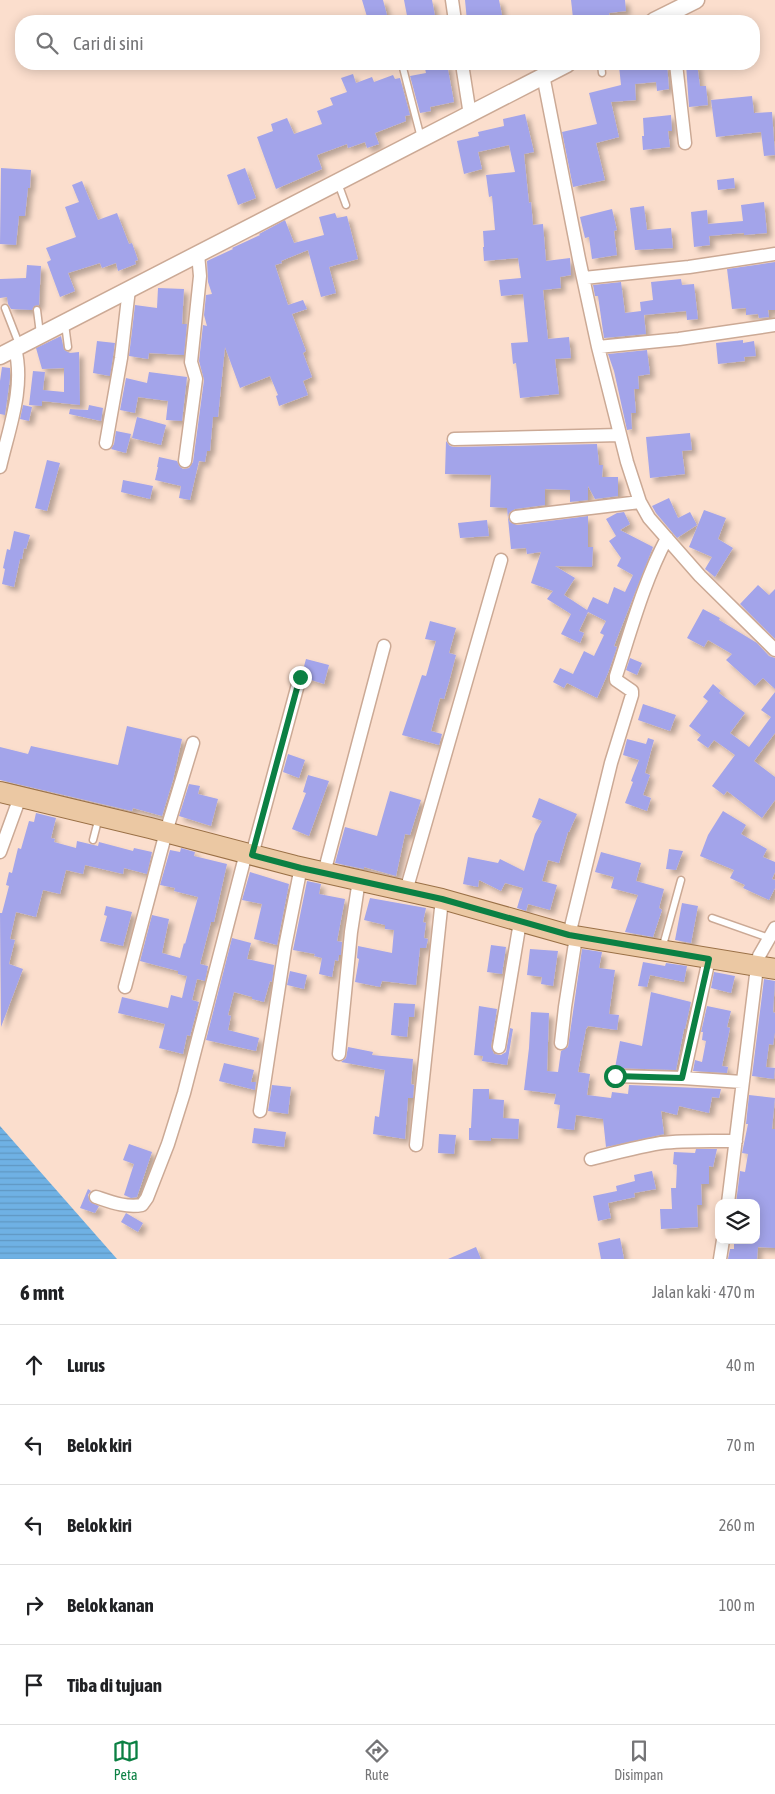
<!DOCTYPE html>
<html lang="id">
<head>
<meta charset="utf-8">
<style>
  :root { --surface:#fff; --page:#f6f6f6; --text:#202124; --muted:#757577; --line:#e0e0e0; --accent:#0b8043 }
  body { margin:0; font-family:"Asap Condensed",sans-serif; background:var(--page); color:var(--text) }
  .controls { position:absolute; right:15px; bottom:15px; display:grid; overflow:hidden; border-radius:10px; box-shadow:0 2px 12px #0003 }
  .controls button { width:45px; height:45px; display:grid; place-items:center; padding:0; border:0; border-bottom:1px solid var(--line); background:var(--surface); color:var(--text); font:25px sans-serif }
  .stop { position:absolute; width:15px; height:15px; margin:-11px; border:4px solid #0b8043; border-radius:50%; background:#fff }
  .stop.end { background:#0b8043; border-color:#fff; box-shadow:0 1px 5px #0008 }
  .list { margin:0; padding:0; list-style:none }
  h2 { display:flex; justify-content:space-between; align-items:center; height:65px; margin:0; padding:0 20px; font-size:21px }
  h2 small { font-size:16px; font-weight:400; color:var(--muted) }
  .list li { display:grid; grid-template-columns:32px 1fr auto; gap:15px; align-items:center; box-sizing:border-box; height:80px; padding:0 20px; border-top:1px solid var(--line) }
  .list b { display:block; font-size:19px; white-space:nowrap }
  .list em { font-size:16px; font-style:normal; color:var(--muted) }
  .icon { flex:none; width:28px; height:28px; fill:none; stroke:currentColor; stroke-width:2; stroke-linecap:round; stroke-linejoin:round }
  .map { position:relative; flex:none; width:775px; height:1259px; overflow:hidden }
  .search { position:absolute; background:var(--surface); box-shadow:0 2px 12px #0003; left:15px; right:15px; top:15px; height:55px; display:flex; align-items:center; gap:12px; box-sizing:border-box; padding:0 18px; border-radius:20px; color:var(--muted); font-size:19px }
  .sheet { height:465px; background:var(--surface) }
  nav { display:flex; justify-content:space-around; align-items:center; box-sizing:border-box; height:70px; border-top:1px solid var(--line); background:var(--surface); font-size:14px; color:var(--muted) }
  nav a { display:grid; justify-items:center; gap:2px }
  nav .on { color:var(--accent) }
  .map>svg:first-child { display:block }
</style>
</head>
<body>
<div class="map">
<svg width="775" height="1259" viewBox="0 0 775 1259">
  <defs>
    <pattern id="water-rules" width="6" height="5" patternUnits="userSpaceOnUse" patternTransform="scale(1.25)"><rect width="6" height="5" fill="#6fb1e4"/><path d="M0 2.5h6" fill="none" stroke="#6097c2"/></pattern>
    <filter id="shadow"><feDropShadow dx="4.5" dy="4.5" stdDeviation="2.5" flood-color="#0004"/></filter>
  </defs>
  <rect width="100%" height="100%" fill="#fbdecd"/>
  <path fill="url(#water-rules)" d="M0,1126L117,1259H0Z"/>
  <path fill="#a3a4ea" filter="url(#shadow)" d="M362,0H383L387,15L368,20Z
    M404,0H432L436,21H408Z
    M465,0H499L502,15L500,16L501,21H467Z
    M571,0H625L626,11L609,13L610,21H597V15L573,18Z
    M424,64H447L454,102L430,107L431,111L420,113L410,76L426,73Z
    M635,64H667L669,89L657,91L656,82L635,84L636,100L611,102L619,137L596,143L605,180L573,187L562,132L597,124L589,93L621,85L619,66Z
    M686,64H697L700,86H706L708,105L689,107Z
    M353,74L356,83L372,77L374,82L393,75L395,79L400,78L410,115L405,116L406,121L375,133L379,144L367,148L365,142L348,148L347,144L317,155L322,169L276,189L257,137L273,131L271,124L287,118L294,134L322,124L317,111L333,105L330,98L347,92L341,78Z
    M752,96L754,113L772,112L775,155L764,156L761,132L716,137L711,100Z
    M525,114L534,152L524,154L529,203L531,202L533,225L543,224L546,261L570,258L571,275L560,277L561,288L543,290L548,339L569,337L571,358L555,359L559,394L520,398L516,363L513,364L511,343L528,342L523,294L501,296L499,280L521,278L518,258L484,261L483,247H484L483,231L495,230L492,196L489,197L486,175L515,172L509,145L478,152L482,169L464,174L457,141L479,136L478,132L504,126L503,119Z
    M671,115L672,131H668L670,147L643,150L642,136H644L643,118Z
    M1,168L31,170L30,188H28L25,216H19L16,245L0,244Z
    M245,168L256,198L238,205L227,175Z
    M734,178L735,188L718,190L717,180Z
    M82,181L98,220L117,213L129,244L132,243L138,260L135,261L136,264L118,271L116,263L102,268L100,263L68,273L75,291L60,297L47,262L51,260L46,248L76,237L65,207L79,202L72,185Z
    M764,202L767,233L744,235V233L709,236L710,245L694,247L691,212L707,210L708,224L743,221L741,205Z
    M644,206L647,230L671,228L673,248L635,250L630,208Z
    M612,209L617,230L614,231L617,255L592,259L589,237L585,238L580,217Z
    M335,213L337,218L347,216L358,259L329,267L336,293L321,297L308,250L281,261L282,263L275,265L288,305L303,300L307,309L292,314L306,351L303,353L312,377L303,381L308,395L279,406L276,396L278,395L270,376L240,388L225,347L218,417H213L210,451H207L205,462L199,461L190,500L179,498L181,486L155,480L158,467H157L159,457L177,461L180,467L183,469L189,468L193,462L204,380L199,361L203,325L207,326L204,315L206,295L212,294L208,282L207,261L233,249L232,248L260,235L259,234L285,220L294,243L324,235L319,217Z
    M775,262V310H768L769,317L759,318L758,314L746,315V308L732,309L727,269Z
    M27,265L41,266L39,305L34,306L32,310L11,309L8,304L7,297L0,298V279L26,278Z
    M681,279L682,285L694,284L698,319L687,320L686,311L644,315L646,334L604,338L598,296H595L593,285L621,282L625,313L641,311L640,302L653,300L651,282Z
    M158,288L184,289L182,324H187L184,355L149,353L148,359L129,356L135,305L157,308Z
    M61,336L64,350L70,353L79,352L80,405L42,401V406L29,405L33,371L45,372L43,390L64,392V368L42,369L36,348Z
    M743,340V343L754,341L756,356L744,357L745,361L718,364L716,343Z
    M97,341L115,343L110,376L93,373Z
    M647,350L650,374L638,376L639,389H634L636,413H631L632,429L627,430L614,371L608,354Z
    M2,367L10,368V378L5,415L0,414V381Z
    M149,372L187,377L182,421L166,420L168,401L138,397L135,413L120,410L126,378L147,383Z
    M23,405L32,407L29,421L20,419Z
    M89,405L103,408L101,421L69,414L70,409L88,410Z
    M137,417L166,425L161,445L132,438Z
    M116,431L131,434L126,453L111,449L114,444Z
    M690,433L692,450L682,451L685,474L650,478L646,437Z
    M446,441L450,446L454,447L597,444L599,465H603L602,477H618V496L595,499L588,486V500L570,502V490L545,489V505L515,509L509,513L508,517L510,522L517,525L588,516V547H593L592,567L555,566L575,578L564,595L587,610L593,597L608,604L614,587L625,592L633,575L617,566L621,558L609,541L616,536L606,519L617,513L624,512L630,524L620,530L653,547L614,646L617,647L608,673L597,698L567,683L564,688L553,682L560,668L573,674L584,651L594,656L604,635L600,633L606,621L588,612L579,631L584,633L580,643L561,634L571,614L547,599L553,591L531,583L541,552L527,554L526,548L511,549L507,508L490,507L491,475L445,474Z
    M47,460L60,463L47,511L35,508Z
    M123,480L153,486L150,499L121,492Z
    M669,498L678,518L690,512L697,525L677,538L656,513L652,506Z
    M704,510L726,518L718,539L733,548L715,577L705,569L712,557L689,547Z
    M487,520L489,536L460,538L458,523Z
    M14,531L30,535L26,549L24,548L22,559H20L14,587L2,584L5,569L3,568L7,549L10,550Z
    M758,585L769,595L775,589V639L740,604Z
    M703,609L720,618L719,620L757,643L769,656L775,658V689L763,678L755,686L726,660L732,654L708,640L704,647L687,638Z
    M430,621L456,628L449,653L456,655L449,682L444,699L440,698L431,731L442,734L439,745L402,735L422,675L426,676L436,641L425,639Z
    M630,658L642,663L637,675L626,670Z
    M306,659L329,665L324,684L308,679V674L303,670Z
    M713,684L721,691L719,693L745,713L730,733L749,747L771,717L761,710L775,692V733L754,761L775,777V800L762,818L727,791L724,795L712,786L735,755L714,740L708,748L697,740L701,735L689,726L708,701L703,697Z
    M643,704L676,715L670,731L638,720Z
    M127,726L182,739L173,780L162,816L133,808L132,811L0,780V747L28,754L31,746L118,765Z
    M648,738L654,740L645,773L650,775L643,795L651,798L647,811L625,803L633,782L631,781L639,760L623,755L627,739L646,744Z
    M288,754L305,760L299,778L283,772Z
    M308,775L329,781L309,836L292,829L306,793L303,792Z
    M189,784L200,786L198,794L218,799L211,826L179,816Z
    M390,791L421,800L410,835L405,834L396,876L364,867V869L335,863L345,827L377,836Z
    M539,798L577,814L569,832H568L559,863L548,860L542,881L557,885L550,910L528,904L526,911L517,908L523,888L505,883L501,891L479,880L478,887L463,884L468,857L498,863L500,859L524,871L535,834L542,821L532,817Z
    M723,811L746,825L741,834L767,849L763,857L775,862V872L772,879L775,880V888L769,900L743,888L745,885L730,878L734,870L700,856L708,835Z
    M36,813L56,818L51,838L55,839L54,842L76,848L77,841L98,846L99,842L133,851L134,848L152,852L147,874L124,868L123,874L85,865L83,874L66,870L60,894L43,890L36,917L16,912L10,939L15,940L9,964L23,969L1,1027L0,913H2L9,886L6,885L9,872L12,873L18,848L21,849L29,821L34,822Z
    M181,848L195,852L194,856L227,864L214,922H211L200,964L208,966L205,981L197,979L192,1000L199,1002L190,1036L187,1035L183,1054L159,1048L165,1024L118,1013L122,997L168,1008L171,995L182,998L187,976L178,974V971L140,961L152,915L169,919L162,953L180,958L184,943L185,944L198,897L174,891L175,888L160,885L170,850L180,852Z
    M669,849L683,851L676,870L666,869Z
    M601,852L641,863L636,881L664,889L659,908L662,910L653,937L625,932L638,895L611,888L614,877L595,872Z
    M250,872L289,884L277,945L254,939L262,904L242,900Z
    M307,881L321,884L319,894L345,899L337,941L342,942L341,955H339L338,961L335,960L332,977L319,974L322,958L314,956L315,954L293,950Z
    M370,898L426,908L423,922L426,923L424,938L428,939L426,948H420L416,985L382,981L380,987L355,982L359,959L357,958L358,946L392,953L394,930L385,929V925L364,920Z
    M682,903L698,906L691,943L675,940Z
    M106,906L132,912L123,946L100,941L107,916L104,915Z
    M232,938L251,943L247,959L274,965L272,982L270,981L264,1002L252,999V997L234,992L228,1015L231,1016L228,1030L259,1038L256,1051L206,1040Z
    M491,945L506,947L502,974L487,972Z
    M530,949L558,951L553,986L541,984L542,977L527,975Z
    M582,949L602,952L599,968L615,970L609,1014L619,1015L617,1030L588,1026L586,1029L578,1072L590,1074L587,1095L611,1098L612,1092L628,1094L629,1085L721,1089L719,1098L712,1097L709,1113L679,1106L677,1115L661,1111L664,1134L606,1147L603,1119L576,1115L574,1130L557,1128L560,1105L554,1104L556,1094L524,1090L529,1048L531,1012L549,1013L547,1071L558,1072L561,1051L568,1047Z
    M643,962L665,966L666,963L687,966L684,982L650,975L647,987L638,986Z
    M290,971L307,975L304,989L287,985Z
    M714,972L735,976L731,993L711,988Z
    M764,979L775,981L773,1012L775,1013V1032L773,1045L769,1044L766,1067L775,1068L774,1079L752,1076Z
    M651,992L691,1002L685,1029H684L676,1070L615,1068L620,1041L642,1046Z
    M394,1003L415,1004L414,1017H409L407,1037L391,1035Z
    M479,1006L497,1009L491,1046L494,1054L501,1055L506,1052L510,1028L513,1029L507,1065L482,1061L483,1056L474,1055Z
    M707,1006L731,1011L727,1027L730,1028L722,1066L728,1067L727,1073L693,1071L695,1060L702,1062L706,1041L702,1040L703,1032H701Z
    M348,1047L373,1052L372,1055L413,1059L411,1084L414,1085L413,1098H408L405,1139L373,1134L375,1116L379,1117L385,1070L341,1062L346,1058Z
    M224,1063L254,1070L251,1082H256L255,1090L219,1081Z
    M272,1085L291,1087L288,1114L268,1111Z
    M473,1089H489V1099L504,1100L503,1118L519,1119L518,1139L491,1138V1141L469,1140V1128H471Z
    M749,1095L775,1098L772,1129H775V1248L758,1247L757,1259H728L730,1249H734V1240H756V1203H736L740,1171L745,1172L748,1154L742,1153L748,1124H746Z
    M254,1128L286,1132L284,1147L252,1143Z
    M439,1134L456,1135L454,1154L438,1153Z
    M129,1144L152,1152L137,1197L131,1198L124,1195L134,1164L123,1160Z
    M696,1149H717L713,1167L709,1166V1184H701L702,1205H697L698,1227L661,1229L660,1209H672L671,1188H676L677,1165L673,1164L674,1152L695,1153Z
    M652,1171L656,1189L634,1193L635,1197L608,1203L611,1218L598,1221L593,1196L617,1191L616,1186L635,1181L634,1175Z
    M88,1189L91,1191L88,1195L90,1202L99,1206L95,1213L80,1208Z
    M126,1213L143,1223L138,1232L121,1222Z
    M620,1238L624,1259H601L598,1243Z
    M476,1247L481,1259H448Z"/>
  <g fill="none" stroke-linecap="round" stroke-linejoin="round">
    <defs>
      <path id="service" d="M402,64L421,138
        M601,64L602,73
        M338,183L346,205
        M5,308L19,344
        M37,310L40,334
        M65,324L68,347
        M93,840L99,817
        M712,918L769,938
        M662,949L681,880"/>
      <path id="minor" d="M452,0L455,21
        M462,64L470,115
        M676,64L685,143
        M543,75L579,259L598,347L627,462L640,502L649,518L700,576L775,650
        M584,278L689,267L775,254
        M598,347L679,339L775,325
        M454,439L620,435
        M106,443L121,358L129,289
        M185,461L196,379L191,362L200,276L198,254
        M0,467C9,428 25,388 15,348
        M516,517L640,502
        M0,852L20,797
        M252,855L300,677
        M324,873L384,646
        M406,891L501,560
        M569,935L611,763L632,695V691L616,680V676C631,630 644,581 667,538
        M125,987L166,832L193,743
        M561,1043L565,1007L576,937
        M499,1047L520,922
        M339,1054L351,932L359,880
        M615,1076L683,1078L742,1082
        M683,1078L709,959
        M260,1111L285,947L301,867
        M416,1145L442,899
        M591,1159C614,1153 637,1147 661,1143C685,1140 711,1141 736,1141
        M96,1197C111,1202 126,1208 142,1205L147,1198L168,1144L184,1093L246,853
        M728,1203L757,967L759,956L775,928
        M720,1259L723,1240"/>
      <path id="tertiary" d="M654,21L696,0
        M0,356L567,64"/>
      <path id="primary" d="M0,792L150,828L295,866L442,899L569,935L775,969"/>
    </defs>
    <use href="#service" stroke="#cba995" stroke-width="9"/>
    <use href="#minor" stroke="#cba995" stroke-width="15"/>
    <use href="#tertiary" stroke="#cba995" stroke-width="19"/>
    <use href="#primary" stroke="#9a7046" stroke-width="22"/>
    <use href="#service" stroke="#fff" stroke-width="6"/>
    <use href="#minor" stroke="#fff" stroke-width="12"/>
    <use href="#tertiary" stroke="#fff" stroke-width="16"/>
    <use href="#primary" stroke="#ebc8a3" stroke-width="20"/>
  </g>
  <g fill="none" stroke-linecap="round" stroke-linejoin="round">
    <path stroke="#0b8043" stroke-width="6" d="M300,677L252,855L301,868L442,899L569,935L709,959L682,1078L615,1076"/>
  </g>
</svg>
<div class="controls">
<button><svg class="icon" aria-label="layers" viewBox="0 0 24 24"><path d="M12 4l9 5-9 5-9-5zM3 14l9 5 9-5"/></svg></button>
</div>
<div class="stop" style="left:615px;top:1076px"></div>
<div class="stop end" style="left:300px;top:677px"></div>
<div class="search"><svg class="icon" aria-label="search" viewBox="0 0 24 24"><circle cx="10" cy="10" r="6"/><path d="M15 15l6 6"/></svg>Cari di sini</div>
</div>
<section class="sheet">
<h2>6 mnt<small>Jalan kaki · 470 m</small></h2>
<ul class="list">
<li><svg class="icon" aria-label="ahead" viewBox="0 0 24 24"><path d="M12 20V5M6 11l6-6 6 6"/></svg><div><b>Lurus</b></div><em>40 m</em></li>
<li><svg class="icon" aria-label="left" viewBox="0 0 24 24"><path d="M17 20v-9H6M10 6l-5 5 5 5"/></svg><div><b>Belok kiri</b></div><em>70 m</em></li>
<li><svg class="icon" aria-label="left" viewBox="0 0 24 24"><path d="M17 20v-9H6M10 6l-5 5 5 5"/></svg><div><b>Belok kiri</b></div><em>260 m</em></li>
<li><svg class="icon" aria-label="right" viewBox="0 0 24 24"><path d="M7 20v-9h11M14 6l5 5-5 5"/></svg><div><b>Belok kanan</b></div><em>100 m</em></li>
<li><svg class="icon" aria-label="arrive" viewBox="0 0 24 24"><path d="M6 21V4h12l-3 4 3 4H6"/></svg><div><b>Tiba di tujuan</b></div></li>
</ul>
</section>
<nav>
<a class="on"><svg class="icon" aria-label="map" viewBox="0 0 24 24"><path d="M3 6l6-2 6 2 6-2v14l-6 2-6-2-6 2zM9 4v14M15 6v14"/></svg>Peta</a>
<a><svg class="icon" aria-label="directions" viewBox="0 0 24 24"><path d="M12 3l9 9-9 9-9-9zM9 14v-3h6M13 9l2 2-2 2"/></svg>Rute</a>
<a><svg class="icon" aria-label="saved" viewBox="0 0 24 24"><path d="M7 4h10v16l-5-4-5 4z"/></svg>Disimpan</a>
</nav>
</body>
</html>
